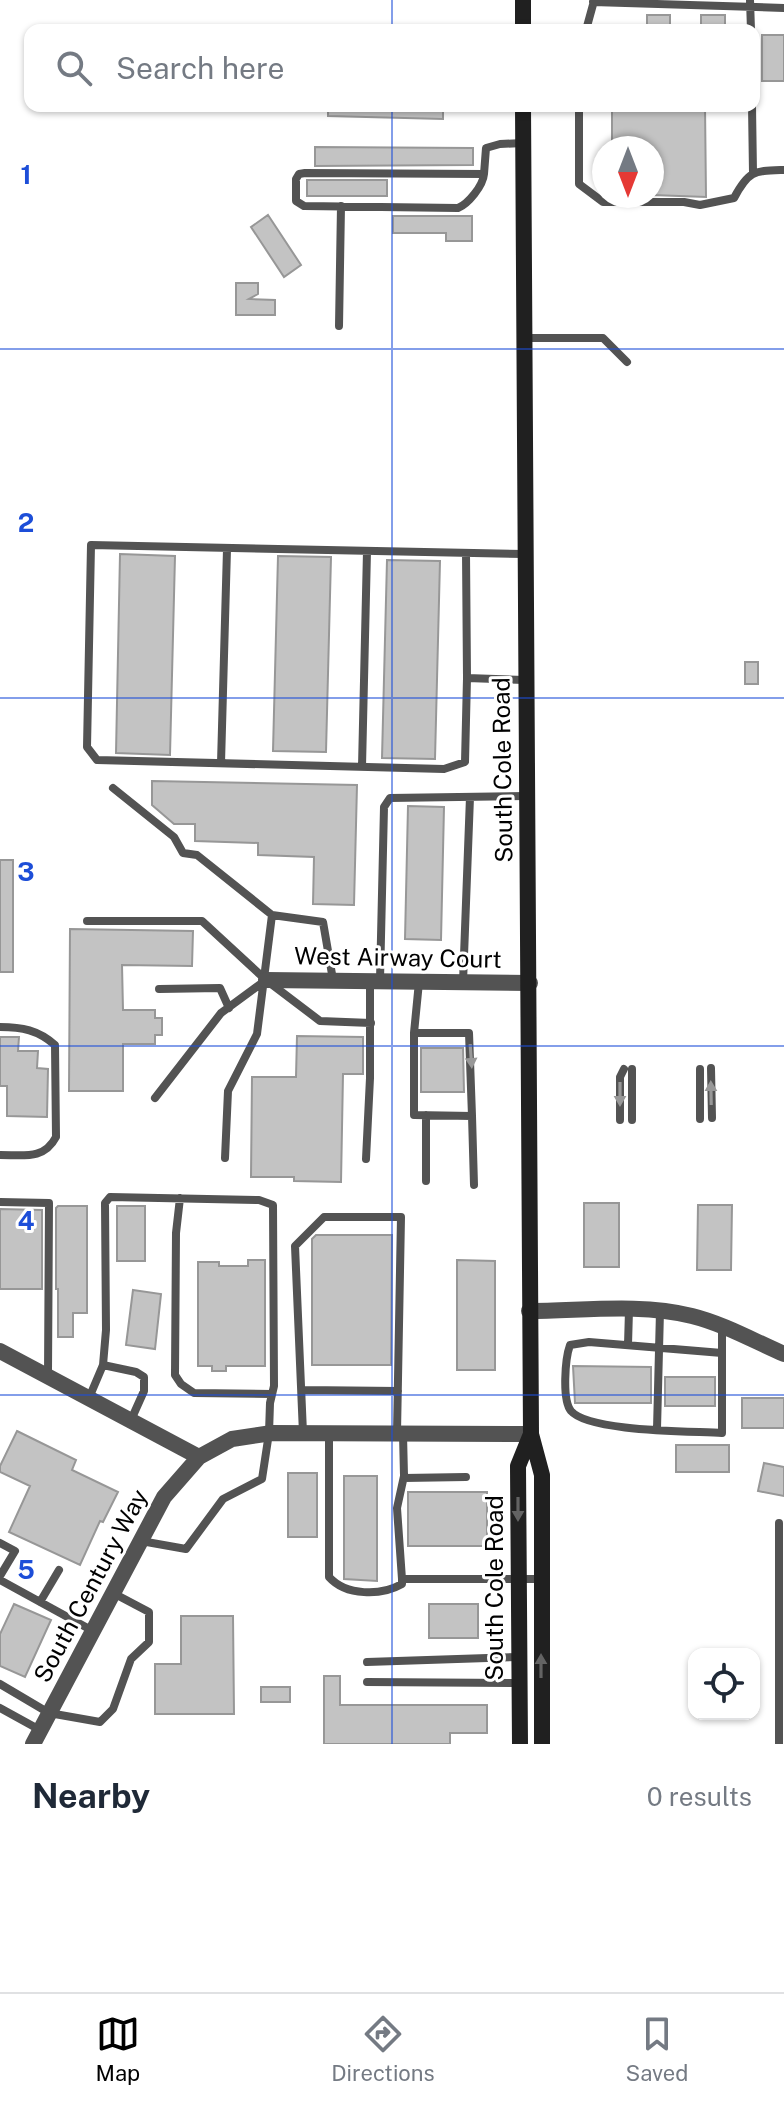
<!DOCTYPE html>
<html lang="en">
<head>
<meta charset="utf-8">
<style>
  :root { --surface:#fff; --page:#f2f2f3; --text:#1f2937; --muted:#747a83; --line:#e0e1e3; --accent:#000 }
  body { margin:0; font-family:"Public Sans",sans-serif; background:var(--page); color:var(--text) }
  .controls { position:absolute; right:24px; bottom:24px; display:grid; overflow:hidden; border-radius:16px; box-shadow:0 2px 6px #0004 }
  .controls button { width:72px; height:72px; display:grid; place-items:center; padding:0; border:0; border-bottom:2px solid var(--line); background:var(--surface); color:var(--text); font:40px sans-serif }
  .compass { position:absolute; left:592px; top:136px; width:72px; height:72px; border-radius:50%; background:var(--surface); box-shadow:0 2px 6px #0004; rotate:180deg }
  .list { margin:0; padding:0; list-style:none }
  h2 { display:flex; justify-content:space-between; align-items:center; height:104px; margin:0; padding:0 32px; font-size:34px }
  h2 small { font-size:26px; font-weight:400; color:var(--muted) }
  .icon { flex:none; width:44px; height:44px; fill:none; stroke:currentColor; stroke-width:2; stroke-linecap:round; stroke-linejoin:round }
  .map { position:relative; flex:none; width:784px; height:1744px; overflow:hidden }
  .search { position:absolute; background:var(--surface); box-shadow:0 2px 6px #0004; left:24px; right:24px; top:24px; height:88px; display:flex; align-items:center; gap:20px; box-sizing:border-box; padding:0 28px; border-radius:16px; color:var(--muted); font-size:30px }
  .sheet { height:248px; background:var(--surface) }
  nav { display:flex; justify-content:space-around; align-items:center; box-sizing:border-box; height:112px; border-top:2px solid var(--line); background:var(--surface); font-size:22px; color:var(--muted) }
  nav a { display:grid; justify-items:center; gap:4px }
  nav .on { color:var(--accent) }
  .map>svg:first-child { display:block }
</style>
</head>
<body>
<div class="map">
<svg width="784" height="1744" viewBox="0 0 784 1744">
  <rect width="100%" height="100%" fill="#fff"/>
  <path fill="#c3c3c3" stroke="#979797" stroke-width="2" d="M647,15H670V30H647Z
    M701,15H725V30H701Z
    M762,35H784V81H762Z
    M328,106H443V119L328,116Z
    M612,106H705L706,197L652,195V148H612Z
    M315,147L473,148V165L315,166Z
    M307,180H387V196H307Z
    M268,215L301,265L284,277L251,227Z
    M393,216H472V241H446V233H393Z
    M236,283H258V294L249,299L275,300V315H236Z
    M120,554L175,556L170,755L116,753Z
    M278,556L331,557L326,752L273,751Z
    M387,560L440,561L435,759L382,758Z
    M745,662H758V684H745Z
    M152,781L357,785L354,905L313,904L314,857L258,855V843L195,841V824H174L152,805Z
    M408,806L444,807L441,940L405,939Z
    M0,860H13V972H0Z
    M70,929L193,931L192,966L122,965L123,1010H155V1018H162V1035H155V1044H123V1091H69Z
    M297,1036L363,1037V1074H343L341,1182L294,1181V1177H251L252,1077H296Z
    M0,1037H19L18,1051H38L37,1068L48,1069L47,1117L7,1116V1086H0Z
    M421,1048H463L464,1092H421Z
    M584,1203H619V1267H584Z
    M698,1205H732L731,1270H697Z
    M58,1206H87V1313H73V1337H58V1289H56V1208Z
    M117,1206H145V1261H117Z
    M0,1209L42,1210V1289H0Z
    M316,1235H392L391,1365H312V1239Z
    M248,1260H265V1366H226V1371H212V1366H198V1262H219V1266H248Z
    M457,1260L495,1261V1370H457Z
    M133,1290L161,1294L155,1349L126,1345Z
    M573,1366L651,1367V1403H575Z
    M665,1377H715V1406H665Z
    M742,1398H784V1428H742Z
    M17,1431L76,1460L72,1470L118,1492L103,1522L100,1521L80,1565L9,1532L30,1486L0,1472V1466Z
    M676,1445H729V1472H676Z
    M764,1463L784,1467V1496L758,1491Z
    M288,1473H317V1537H288Z
    M344,1476H377V1581L344,1579Z
    M408,1492H487V1546H408Z
    M14,1604L51,1620L25,1677L0,1666V1634Z
    M429,1604H478V1638H429Z
    M181,1616H233L234,1714H155V1664H181Z
    M324,1676H340V1705H487V1733H450V1744H324Z
    M261,1687H290V1702H261Z"/>
  <g fill="none" stroke-linecap="round" stroke-linejoin="round">
    <path stroke="#535353" stroke-width="8" d="M750,0L751,30
      M593,2L784,8
      M586,30L594,1
      M579,106V184L603,202H684L700,205L734,198C749,170 754,171 784,170
      M752,106L753,173
      M484,174C483,186 468,204 458,208L304,206L296,201V179L299,174L305,173L484,174L486,148L500,144L523,143
      M339,326L341,206
      M525,338H603L627,362
      M466,553L467,678
      M524,554L91,545L87,747L97,760L444,769L465,762L467,678L525,680
      M221,763L227,549
      M362,767L367,551
      M113,788L174,837L183,853L197,855L272,915L323,922L333,980
      M87,921H202L266,980L320,1021L371,1023
      M380,980L384,807L390,798L526,796
      M463,982L470,797
      M159,989L220,988L229,1008
      M0,1027C22,1027 38,1030 55,1045L56,1137C44,1160 24,1155 0,1155
      M414,1033H469L472,1116L414,1115V1033L419,982
      M711,1068L712,1118
      M632,1069V1120
      M700,1069V1119
      M155,1098L221,1013L266,980
      M472,1116L474,1185
      M620,1120V1077L624,1069
      M225,1158L228,1091L257,1034L272,915
      M366,1159L370,1078V981
      M426,1181V1115
      M180,1198L176,1233L175,1375L181,1384L194,1393L272,1394
      M0,1202L49,1203L48,1375
      M628,1345L629,1310
      M722,1353L589,1342L570,1345C565,1359 562,1400 571,1411C589,1432 692,1431 722,1433V1327
      M103,1365L136,1372L144,1377V1391L131,1420
      M302,1390L398,1391
      M89,1398L103,1365L106,1330L105,1203L110,1197L259,1200L273,1205L274,1386L270,1403L269,1433L262,1479L223,1499L186,1549L141,1541
      M657,1429L660,1311
      M303,1433L295,1246L324,1217H401L397,1433
      M329,1434V1577C346,1596 381,1596 402,1584V1579
      M403,1434L404,1476L397,1508L402,1579H541
      M404,1478L466,1477
      M0,1543L15,1551L0,1576
      M0,1580L93,1631
      M40,1602L59,1570
      M367,1662L519,1657
      M367,1682L519,1683
      M0,1684L49,1713L100,1722L113,1709L131,1659L149,1642V1612L113,1593
      M0,1708L40,1730
      M779,1744V1523"/>
    <path stroke="#535353" stroke-width="16" d="M266,980L530,983
      M529,1311C582,1311 640,1303 692,1316C724,1324 754,1341 784,1354
      M0,1351L199,1457
      M33,1744L164,1497L199,1457L232,1439L272,1433L531,1434"/>
    <path stroke="#202020" stroke-width="16" d="M523,30V0
      M523,106L531,1434L542,1475V1744
      M520,1744L518,1466L531,1434"/>
  </g>
  <defs><path id="oneway-solid" d="M-6-.8H1V-3.2L6.5 0L1 3.2V.8H-6Z" transform="scale(2)"/></defs>
  <g fill="#989898">
    <use href="#oneway-solid" transform="translate(471 1056) rotate(86)"/>
    <use href="#oneway-solid" transform="translate(711 1093) rotate(-91)"/>
    <use href="#oneway-solid" transform="translate(620 1094) rotate(90)"/>
  </g>
  <g fill="#636363">
    <use href="#oneway-solid" transform="translate(518 1509) rotate(90)"/>
    <use href="#oneway-solid" transform="translate(541 1666) rotate(-90)"/>
  </g>
  <path fill="none" stroke="#1d4ed8" stroke-width="2" stroke-opacity="0.55" d="M392,0V30M392,106V1744M0,349H784M0,698H784M0,1046H784M0,1395H784"/>
  <g text-anchor="middle" stroke-width="6" stroke-linejoin="round" paint-order="stroke">
    <g font-size="24" fill="#000" stroke="#fff">
      <text transform="translate(503 770) rotate(-91)" y="8">South Cole Road</text>
      <text transform="translate(398 958) rotate(1)" y="8">West Airway Court</text>
      <text transform="translate(91 1586) rotate(-62)" y="8">South Century Way</text>
      <text transform="translate(495 1588) rotate(-90)" y="8">South Cole Road</text>
    </g>
  </g>
  <g font-size="26" text-anchor="middle" font-weight="bold" fill="#1d4ed8" stroke="#fff" stroke-width="6" stroke-linejoin="round" paint-order="stroke">
    <text x="26" y="184">1</text>
    <text x="26" y="532">2</text>
    <text x="26" y="881">3</text>
    <text x="26" y="1230">4</text>
    <text x="26" y="1579">5</text>
  </g>
</svg>
<div class="controls">
<button><svg class="icon" aria-label="locate" viewBox="0 0 24 24"><circle cx="12" cy="12" r="6"/><path d="M12 2v4M12 18v4M2 12h4M18 12h4"/></svg></button>
</div>
<svg class="compass" viewBox="-18 -18 36 36"><path d="M0-13l5 13h-10z" fill="#e53935"/><path d="M0 13l5-13h-10z" fill="#747a83"/></svg>
<div class="search"><svg class="icon" aria-label="search" viewBox="0 0 24 24"><circle cx="10" cy="10" r="6"/><path d="M15 15l6 6"/></svg>Search here</div>
</div>
<section class="sheet">
<h2>Nearby<small>0 results</small></h2>
<ul class="list">
</ul>
</section>
<nav>
<a class="on"><svg class="icon" aria-label="map" viewBox="0 0 24 24"><path d="M3 6l6-2 6 2 6-2v14l-6 2-6-2-6 2zM9 4v14M15 6v14"/></svg>Map</a>
<a><svg class="icon" aria-label="directions" viewBox="0 0 24 24"><path d="M12 3l9 9-9 9-9-9zM9 14v-3h6M13 9l2 2-2 2"/></svg>Directions</a>
<a><svg class="icon" aria-label="saved" viewBox="0 0 24 24"><path d="M7 4h10v16l-5-4-5 4z"/></svg>Saved</a>
</nav>
</body>
</html>
